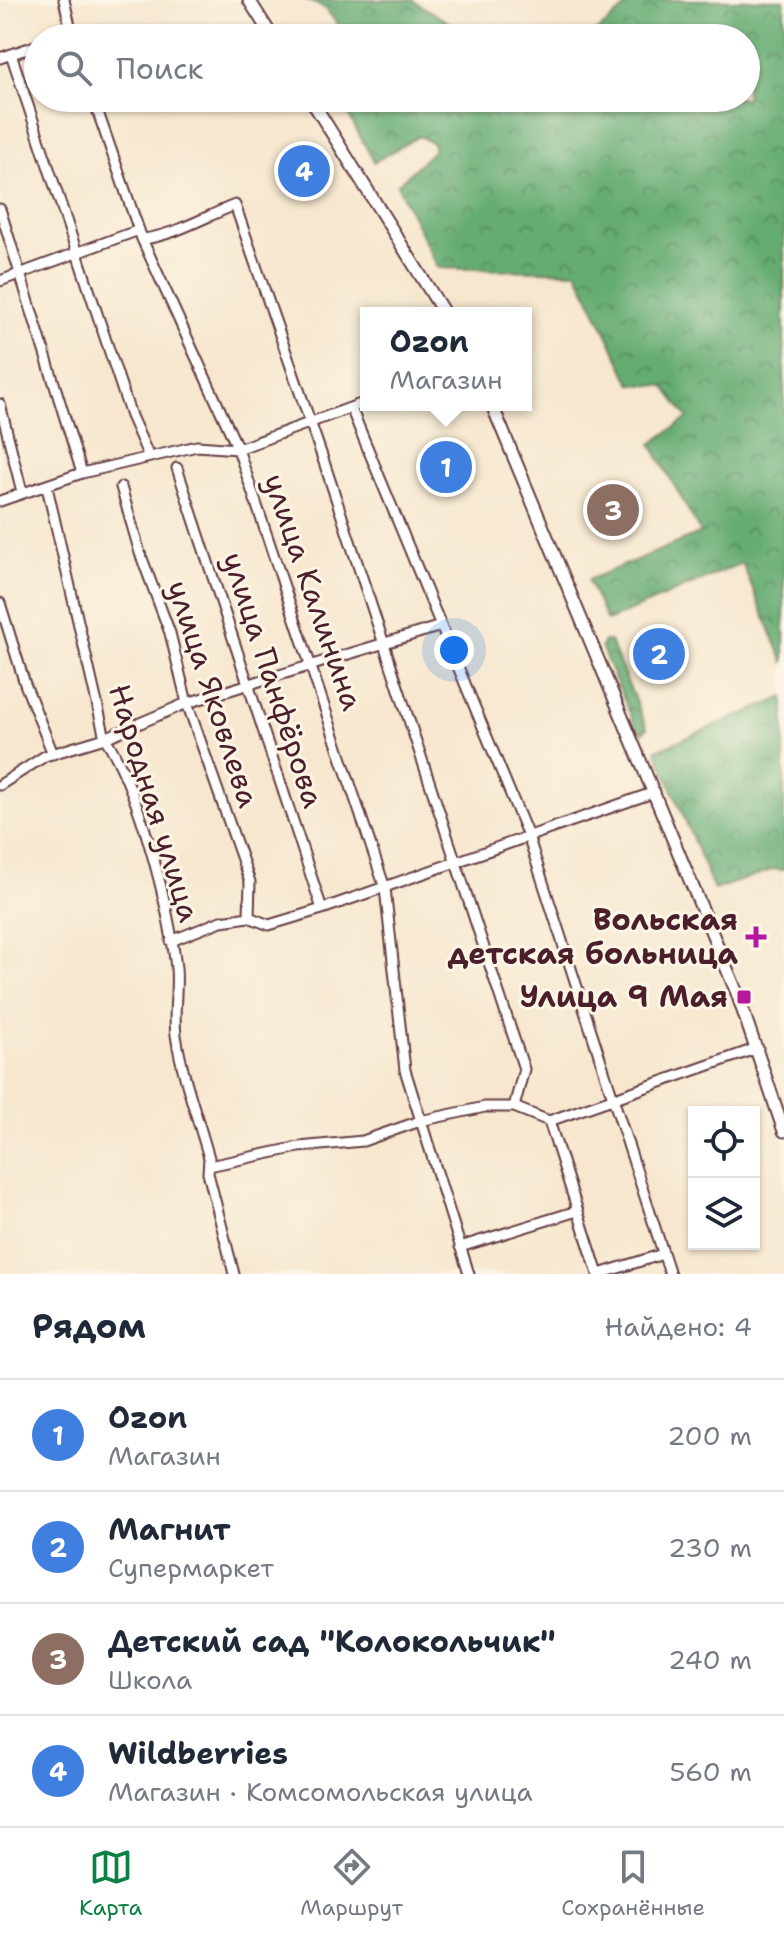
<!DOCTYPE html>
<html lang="ru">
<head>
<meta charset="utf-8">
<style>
  :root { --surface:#fff; --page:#f6f6f7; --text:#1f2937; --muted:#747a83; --line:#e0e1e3; --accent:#0b8043 }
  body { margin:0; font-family:"Shantell Sans",sans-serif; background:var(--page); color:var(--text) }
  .controls { position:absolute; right:24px; bottom:24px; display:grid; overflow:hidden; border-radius:0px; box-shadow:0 2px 6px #0004 }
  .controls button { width:72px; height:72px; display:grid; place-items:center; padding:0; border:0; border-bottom:2px solid var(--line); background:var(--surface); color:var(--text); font:40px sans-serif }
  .you { position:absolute; left:454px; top:650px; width:28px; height:28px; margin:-20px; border:6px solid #fff; border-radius:50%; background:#1a73e8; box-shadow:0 0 0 12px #1a73e833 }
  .badge { display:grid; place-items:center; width:52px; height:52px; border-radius:50%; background:var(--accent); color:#fff; font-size:26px; font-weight:700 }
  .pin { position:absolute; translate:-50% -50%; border:4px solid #fff; box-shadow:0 2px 8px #0006 }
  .popup { position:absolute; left:360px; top:307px; width:172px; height:104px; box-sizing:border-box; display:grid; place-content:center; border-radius:0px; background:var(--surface); filter:drop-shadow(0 2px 6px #0005); font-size:26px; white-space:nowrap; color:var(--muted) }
  .popup b { font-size:30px; color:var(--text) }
  .popup::after { content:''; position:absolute; left:50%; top:100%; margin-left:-16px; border:16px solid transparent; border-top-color:var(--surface) }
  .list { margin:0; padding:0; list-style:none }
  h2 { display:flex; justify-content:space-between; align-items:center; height:104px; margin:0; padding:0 32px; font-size:34px }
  h2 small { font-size:26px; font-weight:400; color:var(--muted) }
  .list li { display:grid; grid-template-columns:52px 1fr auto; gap:24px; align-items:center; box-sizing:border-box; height:112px; padding:0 32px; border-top:2px solid var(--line) }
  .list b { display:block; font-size:30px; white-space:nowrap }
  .list p { margin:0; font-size:26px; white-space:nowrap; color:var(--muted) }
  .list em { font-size:26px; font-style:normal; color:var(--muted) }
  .icon { flex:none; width:44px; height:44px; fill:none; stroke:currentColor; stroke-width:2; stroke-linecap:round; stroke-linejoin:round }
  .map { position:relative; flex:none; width:784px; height:1274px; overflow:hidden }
  .search { position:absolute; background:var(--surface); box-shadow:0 2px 6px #0004; left:24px; right:24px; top:24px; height:88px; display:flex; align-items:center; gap:20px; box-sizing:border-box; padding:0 28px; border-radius:44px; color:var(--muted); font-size:30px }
  .sheet { height:552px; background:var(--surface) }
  nav { display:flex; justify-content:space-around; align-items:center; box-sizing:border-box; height:112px; border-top:2px solid var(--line); background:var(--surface); font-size:22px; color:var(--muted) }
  nav a { display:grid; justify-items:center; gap:4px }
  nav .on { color:var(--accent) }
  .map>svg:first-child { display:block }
</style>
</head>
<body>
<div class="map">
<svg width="784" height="1274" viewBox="0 0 784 1274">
  <defs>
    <pattern id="forest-crowns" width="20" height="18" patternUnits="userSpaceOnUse" patternTransform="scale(2)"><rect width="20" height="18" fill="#65ac72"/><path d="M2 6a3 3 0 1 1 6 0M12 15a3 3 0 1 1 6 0" fill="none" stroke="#558b5e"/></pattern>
  </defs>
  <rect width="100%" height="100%" fill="#fcf5e5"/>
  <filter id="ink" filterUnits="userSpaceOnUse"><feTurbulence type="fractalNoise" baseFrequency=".0125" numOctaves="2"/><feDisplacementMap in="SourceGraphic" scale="16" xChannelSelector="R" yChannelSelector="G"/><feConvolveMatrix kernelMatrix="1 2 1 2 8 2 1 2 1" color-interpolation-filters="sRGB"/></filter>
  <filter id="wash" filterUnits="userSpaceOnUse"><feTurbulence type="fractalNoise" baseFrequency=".006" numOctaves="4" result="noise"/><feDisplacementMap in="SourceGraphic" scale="32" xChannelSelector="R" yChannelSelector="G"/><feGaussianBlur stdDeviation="1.8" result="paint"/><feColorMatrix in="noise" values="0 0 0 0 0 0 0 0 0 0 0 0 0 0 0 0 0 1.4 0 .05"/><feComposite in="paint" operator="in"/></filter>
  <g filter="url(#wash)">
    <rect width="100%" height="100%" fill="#f7e7ce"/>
    <path fill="url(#forest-crowns)" stroke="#58664e" stroke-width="2" d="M306,0H412L448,22L457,38H338L345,34L325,8Z
      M634,0H784V663L742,563L607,621L588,580L701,533L651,444L688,418L664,386L631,384L577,272L438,268L397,185L433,151V143L419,136L374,162L339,98H746V38H583L599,30Z
      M604,641H610L647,728L643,732L636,727L601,647Z
      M784,697V870L774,869L714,890L656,750Z"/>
  </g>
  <g filter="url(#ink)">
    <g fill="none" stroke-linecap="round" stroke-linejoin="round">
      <defs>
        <path id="minor" d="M64,0L73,38
          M11,54L131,416L149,457
          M0,58L38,45
          M93,98L142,239L238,449L385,888L405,1070L469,1274
          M0,209L82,473
          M142,239C173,236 204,217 235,205L323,459L524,1069L514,1107
          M0,281L139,230
          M0,404L22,492
          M351,408L528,836L670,1274
          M177,468L322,909
          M47,487L105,738C139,789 169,906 176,968C178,990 173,1012 176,1035C182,1076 198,1118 209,1158L208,1173L234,1274
          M121,487L140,553L170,633L187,703L250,882L249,917
          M0,501L82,473L197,446L238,449L366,402
          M0,603L25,684L53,754
          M0,785L45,756L105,738L187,703L441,626
          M171,941L221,921L249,917L269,925L322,909L655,792
          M549,1121L758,1048
          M549,1121L598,1274
          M209,1166L299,1147L363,1141L420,1121L485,1107H514L549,1121
          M460,1247L577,1211
          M599,1274L663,1254"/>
        <path id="major" d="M249,0L273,38
          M310,98L444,313
          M492,405L737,993L784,1131"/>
      </defs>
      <use href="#minor" stroke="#643d43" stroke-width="13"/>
      <use href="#major" stroke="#643d43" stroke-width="15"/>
      <use href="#minor" stroke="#fff" stroke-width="9"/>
      <use href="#major" stroke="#fff" stroke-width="11"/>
    </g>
  </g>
  <g fill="#b5179e" stroke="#fcf5e5" stroke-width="3">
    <path d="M752 925h8v8h8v8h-8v8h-8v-8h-8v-8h8z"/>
    <rect x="736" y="989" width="16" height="16" rx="4"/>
  </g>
  <g text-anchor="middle" stroke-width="6" stroke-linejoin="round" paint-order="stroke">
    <g font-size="30" fill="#4a1f2b" stroke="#fcf5e5">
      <text transform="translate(313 592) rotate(71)" y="10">улица Калинина</text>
      <text transform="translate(273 680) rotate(72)" y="10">улица Панфёрова</text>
      <text transform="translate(213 694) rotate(72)" y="10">улица Яковлева</text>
      <text transform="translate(154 803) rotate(73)" y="10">Народная улица</text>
    </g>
    <g font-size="30" font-weight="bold" fill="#4a1f2b" stroke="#fcf5e5" text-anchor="end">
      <text x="738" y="930">Вольская<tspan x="738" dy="34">детская больница</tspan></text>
      <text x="728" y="1007">Улица 9 Мая</text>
    </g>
  </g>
</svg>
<div class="controls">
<button><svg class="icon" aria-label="locate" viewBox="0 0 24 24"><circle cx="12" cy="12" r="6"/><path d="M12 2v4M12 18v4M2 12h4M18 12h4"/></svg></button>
<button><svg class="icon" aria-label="layers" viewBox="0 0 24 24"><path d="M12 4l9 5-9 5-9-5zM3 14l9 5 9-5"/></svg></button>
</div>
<div class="you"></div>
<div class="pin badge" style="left:446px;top:467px;background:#3f7fe0">1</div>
<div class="popup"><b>Ozon</b>Магазин</div>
<div class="pin badge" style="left:659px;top:654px;background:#3f7fe0">2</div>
<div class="pin badge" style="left:613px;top:510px;background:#8d6e63">3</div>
<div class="pin badge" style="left:304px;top:171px;background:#3f7fe0">4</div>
<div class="search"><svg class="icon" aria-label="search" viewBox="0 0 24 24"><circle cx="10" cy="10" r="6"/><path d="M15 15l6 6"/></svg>Поиск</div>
</div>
<section class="sheet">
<h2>Рядом<small>Найдено: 4</small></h2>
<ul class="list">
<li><span class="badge" style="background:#3f7fe0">1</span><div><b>Ozon</b><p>Магазин</p></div><em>200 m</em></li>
<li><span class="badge" style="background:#3f7fe0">2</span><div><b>Магнит</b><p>Супермаркет</p></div><em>230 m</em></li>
<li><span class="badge" style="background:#8d6e63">3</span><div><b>Детский сад &quot;Колокольчик&quot;</b><p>Школа</p></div><em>240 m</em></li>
<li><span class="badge" style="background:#3f7fe0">4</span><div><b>Wildberries</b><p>Магазин · Комсомольская улица</p></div><em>560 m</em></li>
</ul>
</section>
<nav>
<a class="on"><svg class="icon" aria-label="map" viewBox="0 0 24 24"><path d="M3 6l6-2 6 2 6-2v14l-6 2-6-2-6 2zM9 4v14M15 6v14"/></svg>Карта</a>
<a><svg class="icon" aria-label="directions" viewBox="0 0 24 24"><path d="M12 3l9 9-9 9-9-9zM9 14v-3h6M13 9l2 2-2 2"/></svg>Маршрут</a>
<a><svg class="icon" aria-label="saved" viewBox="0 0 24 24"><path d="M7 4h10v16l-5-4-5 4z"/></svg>Сохранённые</a>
</nav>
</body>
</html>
